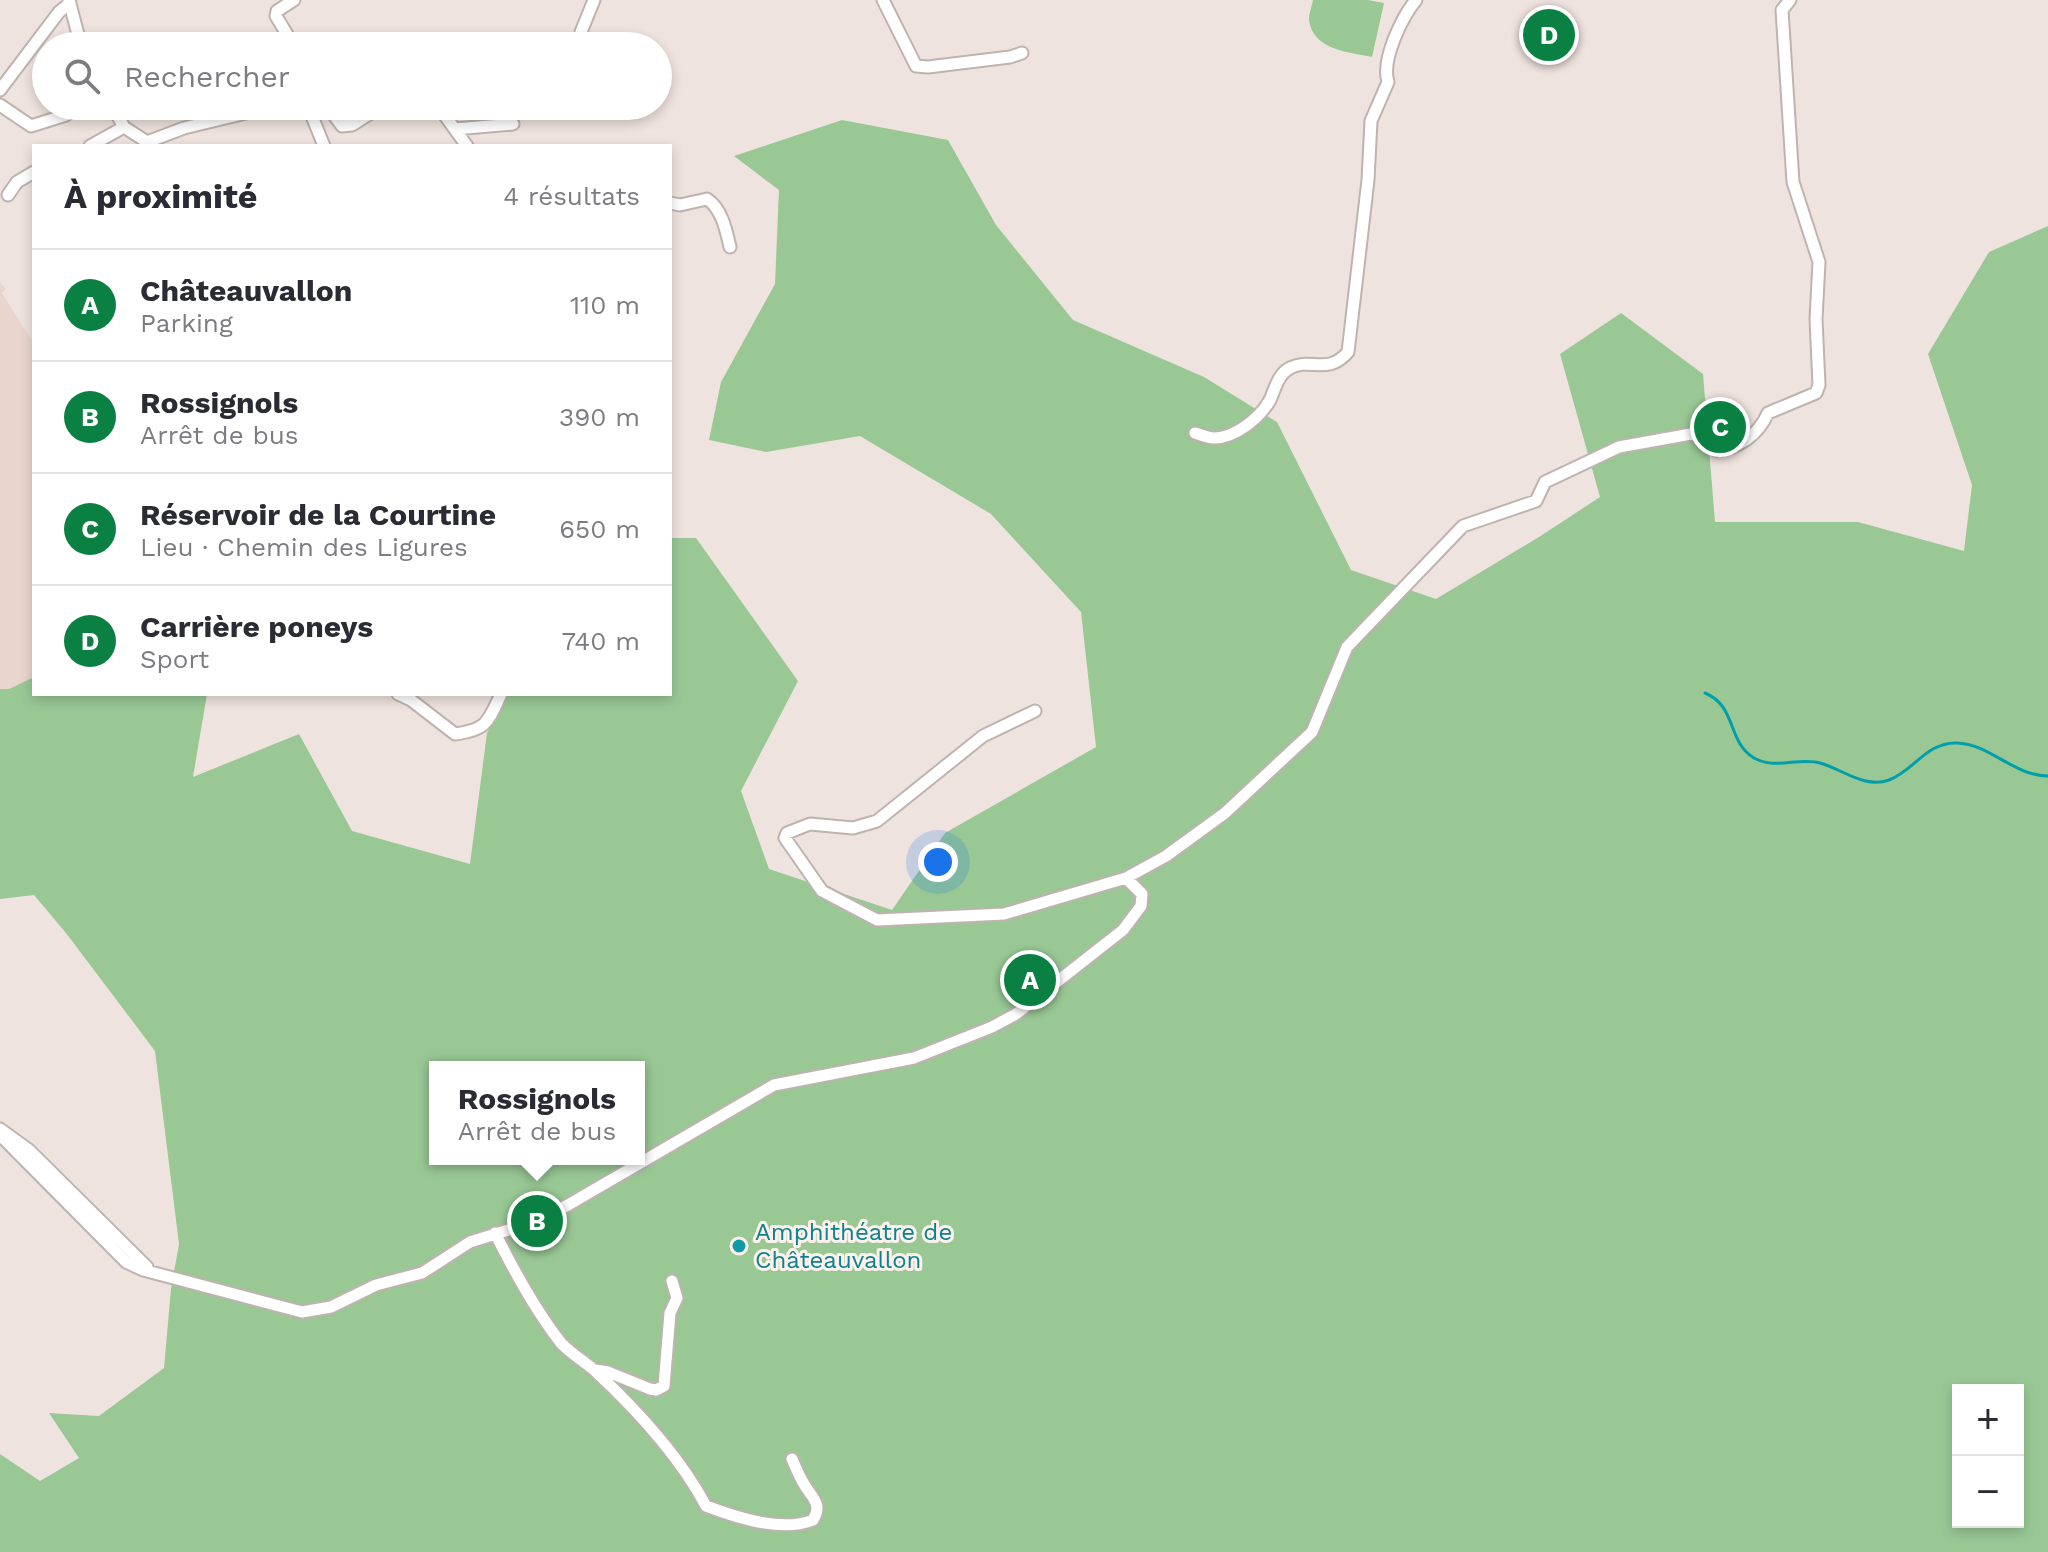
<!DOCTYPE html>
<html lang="fr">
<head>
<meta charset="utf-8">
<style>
  :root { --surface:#fff; --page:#f2f2f3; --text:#2b2b33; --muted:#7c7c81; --line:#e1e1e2; --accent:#0b8043 }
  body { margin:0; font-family:"Work Sans",sans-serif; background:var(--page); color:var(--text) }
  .controls { position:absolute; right:24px; bottom:24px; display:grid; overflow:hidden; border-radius:0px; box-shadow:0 4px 12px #0003 }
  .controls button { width:72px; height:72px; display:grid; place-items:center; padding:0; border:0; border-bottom:2px solid var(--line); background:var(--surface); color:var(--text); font:40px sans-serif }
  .you { position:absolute; left:938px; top:862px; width:28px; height:28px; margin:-20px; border:6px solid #fff; border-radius:50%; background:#1a73e8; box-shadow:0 0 0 12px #1a73e833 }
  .badge { display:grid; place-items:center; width:52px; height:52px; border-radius:50%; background:var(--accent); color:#fff; font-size:26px; font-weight:700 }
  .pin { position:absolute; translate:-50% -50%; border:4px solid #fff; box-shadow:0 2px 8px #0006 }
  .popup { position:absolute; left:429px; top:1061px; width:216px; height:104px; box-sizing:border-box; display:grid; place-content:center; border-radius:0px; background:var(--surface); filter:drop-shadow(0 2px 6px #0005); font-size:26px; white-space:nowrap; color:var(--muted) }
  .popup b { font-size:30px; color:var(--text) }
  .popup::after { content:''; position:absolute; left:50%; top:100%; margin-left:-16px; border:16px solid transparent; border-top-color:var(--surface) }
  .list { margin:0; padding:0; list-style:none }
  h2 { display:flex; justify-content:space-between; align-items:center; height:104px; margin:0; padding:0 32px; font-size:34px }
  h2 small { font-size:26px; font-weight:400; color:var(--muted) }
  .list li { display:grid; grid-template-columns:52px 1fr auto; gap:24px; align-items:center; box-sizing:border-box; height:112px; padding:0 32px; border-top:2px solid var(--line) }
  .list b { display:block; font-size:30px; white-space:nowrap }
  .list p { margin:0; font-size:26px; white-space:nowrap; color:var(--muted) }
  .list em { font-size:26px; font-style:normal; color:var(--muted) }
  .icon { flex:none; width:44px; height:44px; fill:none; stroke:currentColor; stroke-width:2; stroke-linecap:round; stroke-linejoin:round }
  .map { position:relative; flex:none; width:2048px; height:1552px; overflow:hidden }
  .search { position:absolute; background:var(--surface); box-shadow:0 4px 12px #0003; left:32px; top:32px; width:640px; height:88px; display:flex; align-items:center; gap:20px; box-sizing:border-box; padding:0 28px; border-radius:44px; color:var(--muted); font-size:30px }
  .panel { position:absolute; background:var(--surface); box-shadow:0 4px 12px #0003; left:32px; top:144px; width:640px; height:552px; border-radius:0px }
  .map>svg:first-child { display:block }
</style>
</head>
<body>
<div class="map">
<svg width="2048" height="1552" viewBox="0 0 2048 1552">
  <rect width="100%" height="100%" fill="#efe3df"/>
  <path fill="#e9d5ce" d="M0,282L6,289L2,293L34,344V677L9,689H0Z"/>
  <path fill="#99c895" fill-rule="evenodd" d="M1313,0H1368L1384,3L1372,57C1348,52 1312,50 1309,19C1309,14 1312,5 1313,0Z
    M1550,17L1566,31L1548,52L1532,38Z
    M842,120L948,140L996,225L1073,320L1204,377L1277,422L1351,570L1436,599L1539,537L1600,497L1560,354L1621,313L1703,374L1715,522H1858L1964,551L1972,485L1928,354L1989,252L2048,226V1552H0V1454L40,1481L79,1458L49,1413L99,1416L164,1368L171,1289L179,1244L155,1051L66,933L34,895L0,899V689H9L34,677V694H207L193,777L299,734L352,831L470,864L487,733L509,694H670V538H696L798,681L741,791L769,869L892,910L945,833L1096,747L1081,612L991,514L860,436L766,452L709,440L721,382L775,284L779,190L734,156ZM435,1067H639V1159H435ZM1958,1390H2018V1522H1958Z"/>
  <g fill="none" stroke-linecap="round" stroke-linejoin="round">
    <path stroke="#009fab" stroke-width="3" d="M1705,693C1737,706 1727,742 1754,758C1776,770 1798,757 1820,763C1842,769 1865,789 1889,780C1914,771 1926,742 1957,743C1990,744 2014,776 2048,776"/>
    <defs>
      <path id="minor" d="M69,0L81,46
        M294,0L277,11L276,16L294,46
        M883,0L916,66L928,67L1010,57L1022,53
        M581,32L594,0
        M0,90L59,12L70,3
        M0,105L31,126L66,115L80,106
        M112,106L124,127L147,142L184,128L275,106
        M308,106L324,146
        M327,106L342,126L352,125L382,106
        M438,106L467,146
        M455,129L513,124
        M90,146L124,127
        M8,195L17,182L34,172
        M670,203L680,205L707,199C722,209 726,230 730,247
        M1195,433C1201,435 1208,438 1214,438C1235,438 1260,418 1270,400C1275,389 1278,374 1290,368C1311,357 1327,376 1348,352L1368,180L1371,121L1388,82C1381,60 1402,17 1416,0
        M398,694L411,700L455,734C487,730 488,722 501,694
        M1035,711L983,736L877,821L853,828L810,824L787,833L785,838L822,891L877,920L1004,914L1126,878L1166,856L1225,813L1312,732L1347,647L1463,526L1536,501L1545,482L1619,447L1691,434L1701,438L1716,450C1739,449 1758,435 1768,413L1816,393L1819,385L1816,319L1819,262L1793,182L1782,10L1790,0
        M0,1129L29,1150L147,1267
        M0,1135L126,1262L143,1270L302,1312L331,1307L376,1285L422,1273L470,1242L537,1221L568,1205L774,1085L914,1058L992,1027L1016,1014L1123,930L1141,906L1142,894L1126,878
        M495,1233C514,1271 535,1310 561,1343C570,1353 584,1361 594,1370C636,1409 679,1455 706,1506C735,1517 782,1533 813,1520C823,1504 812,1498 804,1484C799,1476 796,1468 792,1459
        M595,1370L608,1372L650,1389L656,1390L664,1386L670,1313L677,1298L672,1281"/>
    </defs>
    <use href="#minor" stroke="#beb3af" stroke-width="15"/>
    <use href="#minor" stroke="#fff" stroke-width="11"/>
  </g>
  <circle fill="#0f9aa8" stroke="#fdf1ec" stroke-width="3" cx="739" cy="1246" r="8"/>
  <g text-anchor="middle" stroke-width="6" stroke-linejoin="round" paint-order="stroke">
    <g font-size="24" fill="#0d838f" stroke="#fdf1ec" text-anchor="start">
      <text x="755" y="1240">Amphithéatre de<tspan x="755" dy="28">Châteauvallon</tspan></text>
    </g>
  </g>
</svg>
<div class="controls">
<button>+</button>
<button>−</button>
</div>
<div class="you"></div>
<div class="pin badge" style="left:1030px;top:980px">A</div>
<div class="pin badge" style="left:537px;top:1221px">B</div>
<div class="popup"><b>Rossignols</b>Arrêt de bus</div>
<div class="pin badge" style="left:1720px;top:427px">C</div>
<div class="pin badge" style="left:1549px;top:35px">D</div>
<div class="search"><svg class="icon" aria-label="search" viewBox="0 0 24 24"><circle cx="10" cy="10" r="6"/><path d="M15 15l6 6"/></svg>Rechercher</div>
<section class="panel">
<h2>À proximité<small>4 résultats</small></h2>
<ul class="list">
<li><span class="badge">A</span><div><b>Châteauvallon</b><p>Parking</p></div><em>110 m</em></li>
<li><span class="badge">B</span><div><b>Rossignols</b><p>Arrêt de bus</p></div><em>390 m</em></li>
<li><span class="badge">C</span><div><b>Réservoir de la Courtine</b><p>Lieu · Chemin des Ligures</p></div><em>650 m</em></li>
<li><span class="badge">D</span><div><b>Carrière poneys</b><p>Sport</p></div><em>740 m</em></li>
</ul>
</section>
</div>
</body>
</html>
